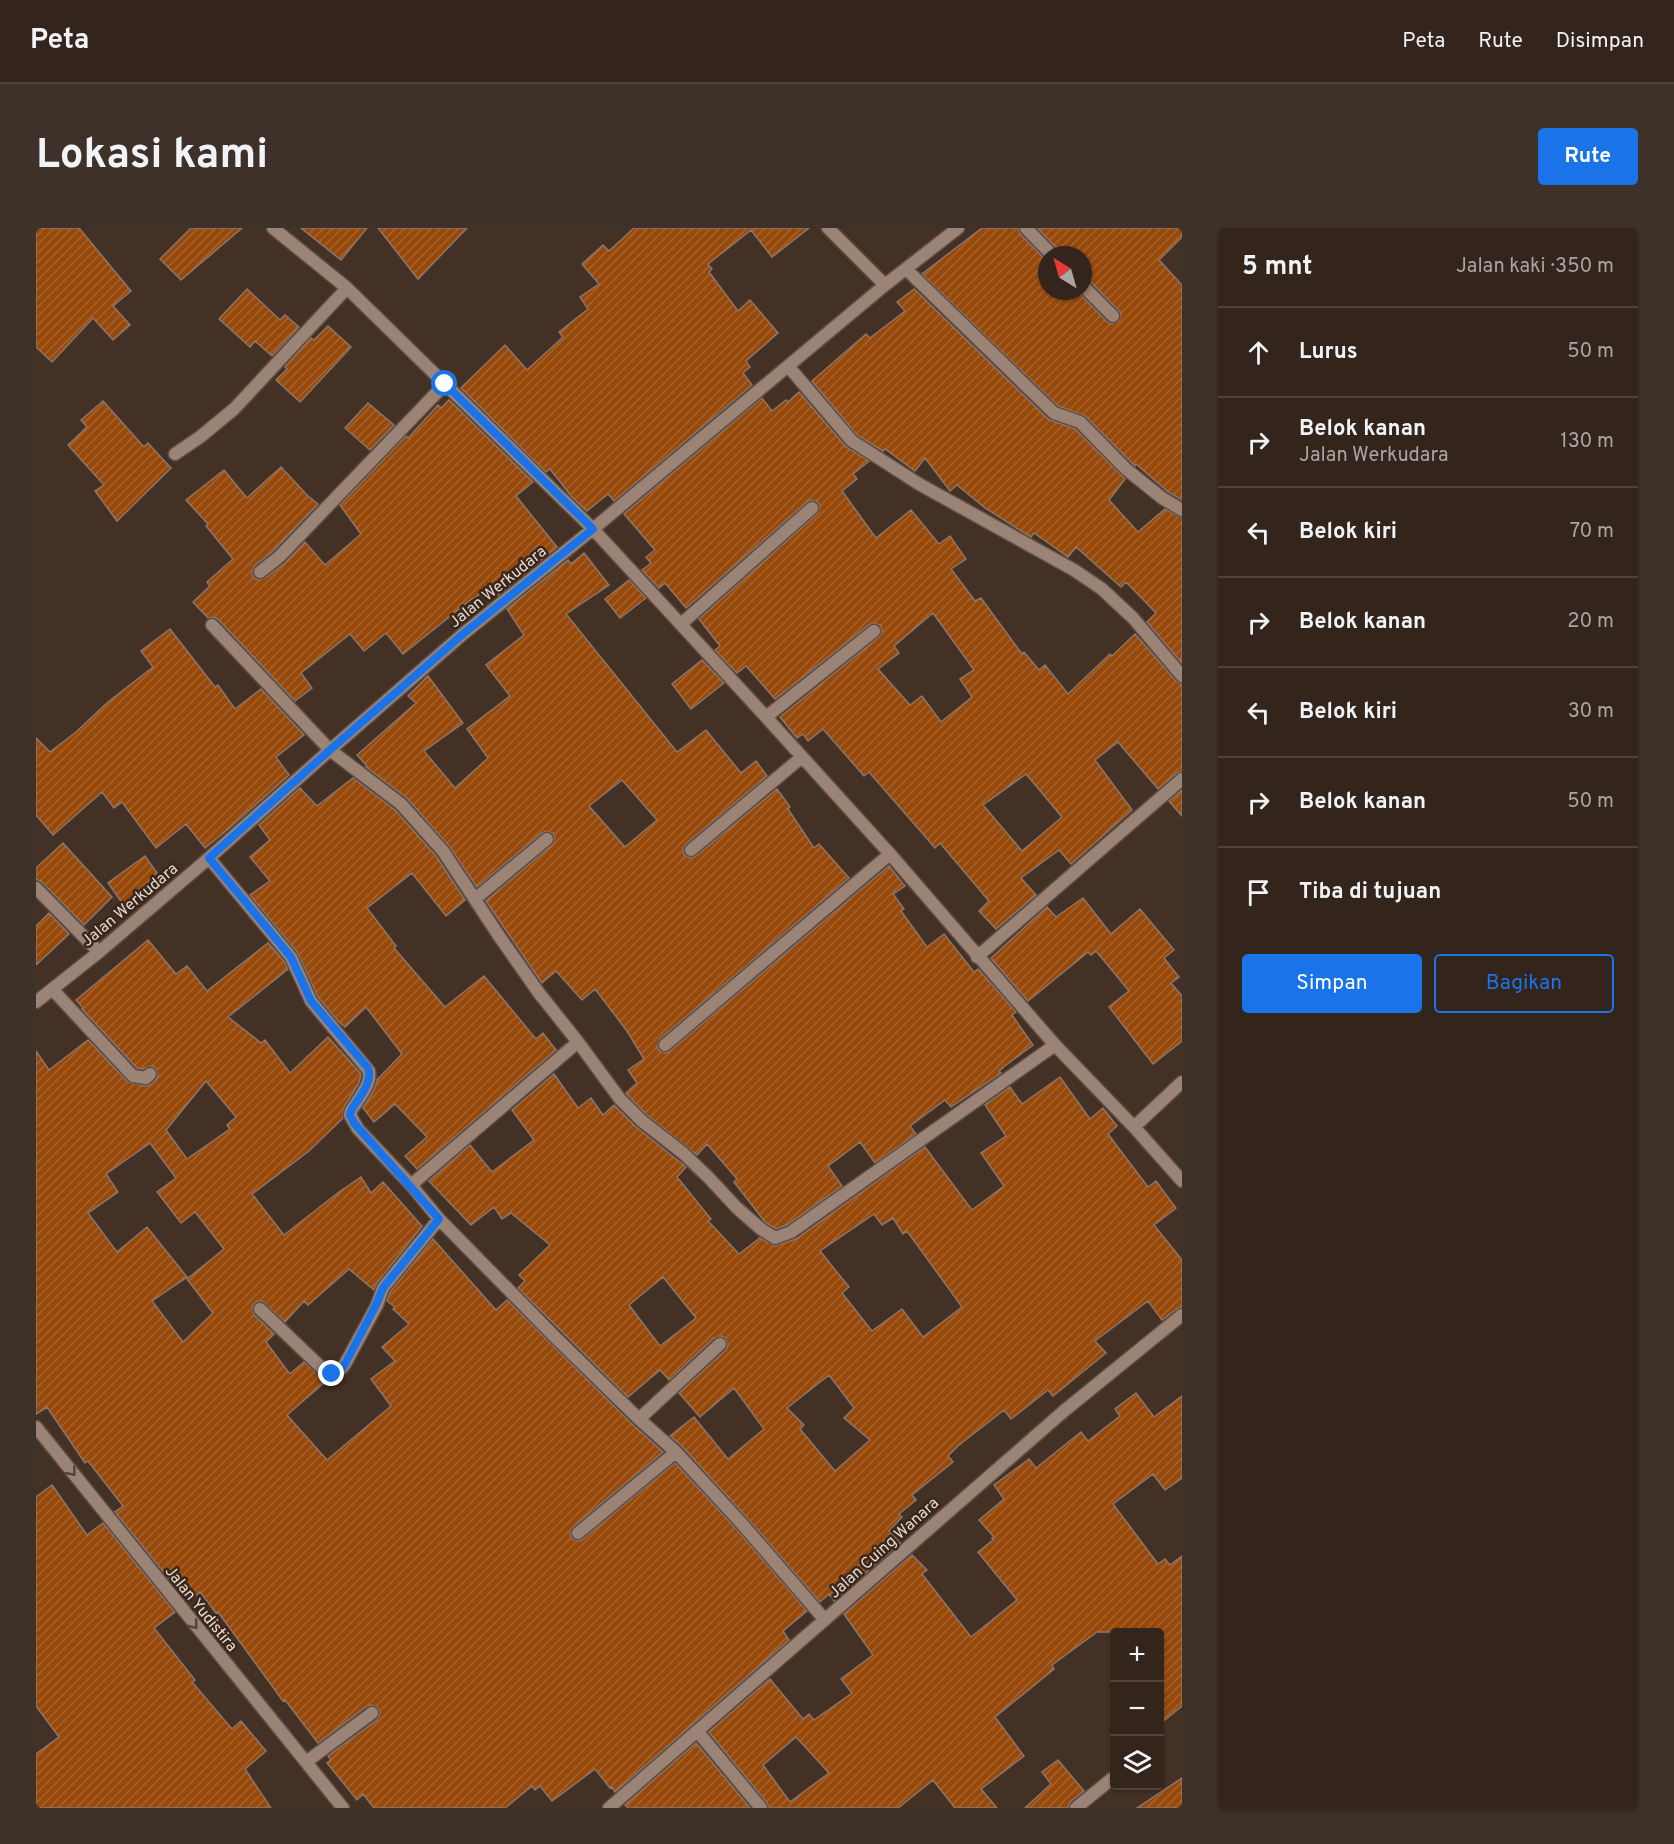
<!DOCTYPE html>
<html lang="id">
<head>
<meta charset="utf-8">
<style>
  :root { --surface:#33251c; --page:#3e3129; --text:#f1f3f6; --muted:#a9a5a3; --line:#4e423b; --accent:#1a73e8 }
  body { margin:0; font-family:Overpass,sans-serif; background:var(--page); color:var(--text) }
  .controls { position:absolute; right:18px; bottom:18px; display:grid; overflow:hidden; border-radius:6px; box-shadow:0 2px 4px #0004 }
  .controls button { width:54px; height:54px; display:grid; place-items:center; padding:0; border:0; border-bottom:2px solid var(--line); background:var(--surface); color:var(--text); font:30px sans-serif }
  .compass { position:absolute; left:1002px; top:18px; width:54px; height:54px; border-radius:50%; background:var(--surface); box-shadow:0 2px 4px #0004; rotate:323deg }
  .stop { position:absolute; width:18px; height:18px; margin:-14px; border:4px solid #1a73e8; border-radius:50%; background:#fff }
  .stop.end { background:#1a73e8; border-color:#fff; box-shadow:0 2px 6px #0008 }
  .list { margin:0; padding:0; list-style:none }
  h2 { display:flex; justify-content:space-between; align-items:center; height:78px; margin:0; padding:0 24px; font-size:26px }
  h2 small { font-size:20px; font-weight:400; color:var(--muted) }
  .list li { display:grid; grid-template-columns:39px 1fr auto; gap:18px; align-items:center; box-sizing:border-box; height:90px; padding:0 24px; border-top:2px solid var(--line) }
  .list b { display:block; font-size:22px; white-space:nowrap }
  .list p { margin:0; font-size:20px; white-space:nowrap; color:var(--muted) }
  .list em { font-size:20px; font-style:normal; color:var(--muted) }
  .actions { display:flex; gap:12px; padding:18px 24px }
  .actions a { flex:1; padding:14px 0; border:2px solid var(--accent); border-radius:6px; text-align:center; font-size:21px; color:var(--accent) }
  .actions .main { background:var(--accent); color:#fff }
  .icon { flex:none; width:33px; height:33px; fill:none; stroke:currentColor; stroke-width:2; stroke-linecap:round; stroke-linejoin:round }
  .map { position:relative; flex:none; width:1146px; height:1580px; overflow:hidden; border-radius:6px }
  header { display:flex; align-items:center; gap:36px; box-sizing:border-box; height:84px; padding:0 30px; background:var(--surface); border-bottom:2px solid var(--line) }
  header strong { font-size:28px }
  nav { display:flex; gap:33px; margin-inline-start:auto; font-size:21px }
  .intro { display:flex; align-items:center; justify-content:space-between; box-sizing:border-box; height:144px; padding:0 36px }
  h1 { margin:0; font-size:42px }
  .button { padding:15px 27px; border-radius:6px; background:var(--accent); color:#fff; font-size:21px; font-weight:700 }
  main { display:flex; gap:36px; padding:0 36px }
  aside { flex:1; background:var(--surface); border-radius:6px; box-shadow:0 2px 4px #0004 }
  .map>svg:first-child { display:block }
</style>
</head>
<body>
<header>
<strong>Peta</strong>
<nav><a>Peta</a><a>Rute</a><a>Disimpan</a></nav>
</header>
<div class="intro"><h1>Lokasi kami</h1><a class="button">Rute</a></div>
<main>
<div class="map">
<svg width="1146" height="1580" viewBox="0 0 1146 1580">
  <defs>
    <pattern id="building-hatch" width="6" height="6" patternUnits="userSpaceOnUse" patternTransform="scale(1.5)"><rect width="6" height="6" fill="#97490b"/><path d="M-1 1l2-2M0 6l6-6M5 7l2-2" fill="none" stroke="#a6632e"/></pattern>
  </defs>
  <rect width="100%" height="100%" fill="#443125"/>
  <path fill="url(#building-hatch)" stroke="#8d7669" stroke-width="1.5" fill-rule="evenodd" d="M0,0H43L95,63L77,78L94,97L77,112L57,90L16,134L0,119Z
    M155,0H206L145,52L124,31Z
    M265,0H331L305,32Z
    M342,0H431L382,51Z
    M598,0H773L736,29L715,2L672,36L676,41L673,44L702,83L714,72L742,105L710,133L714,139L707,145L716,157L578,273L572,266L551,283L536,269L514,241L510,244L425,160L469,117L491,142L527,109L523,104L552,81L544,69L563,56L546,36L567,17L573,23Z
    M946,0H982L984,6L1011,33V63H1041L1071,94L1075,96L1083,93L1085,85L1053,52L1047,50V27H1024L1022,21L1001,0H1146V9L1123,32L1146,57V272L1131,263L1100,236L1099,238L1049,188L1022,178L886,46Z
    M211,61L244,92L249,87L263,99L236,128L219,113L214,119L183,91Z
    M878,61L1012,191L1039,201L1089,251L1073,272L1102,304L1129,281L1146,290V435L1111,394L1120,385L1090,354L1085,359L1040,319L1032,329L998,305L995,309L949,280L921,257L914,263L889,230L879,243L849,221L847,223L821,207L776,153L830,106L834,110L869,83L861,74Z
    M292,98L315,119L264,174L240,152L251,141L249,139L275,110L278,112Z
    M763,164L810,219L833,233L817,246L821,251L806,263L840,310L875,282L903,316L914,308L930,331L915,341L939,373L945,370L986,426L988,424L1003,442L1009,437L1032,466L1074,426L1076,428L1099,406L1140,453L1146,456V543L1141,545L1122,561L1082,514L1059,532L1096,582L1035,636L1023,622L985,650L1000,667L960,701L943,683L953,673L904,615L899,620L833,544L828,548L787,501L772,513L767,506L761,510L744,489L843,409L846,402L844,397L837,395L833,397L739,471L710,438L701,445L679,422L684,418L663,391L781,286L784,279L782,274L775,272L771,274L650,380L629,355L623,360L606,342L615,335L610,329L619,322L588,286L726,170L736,183L750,172L752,174ZM897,385L938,442L924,451L936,469L905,494L886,468L874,477L842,441L863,425L858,418ZM990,546L1026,589L986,623L947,577Z
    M413,172L497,254L480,268L521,319L461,368L453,357L438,371L437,370L367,426L350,405L328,423L314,406L265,445L276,460L259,473L182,391L178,389L172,390L157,374L174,358L171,354L197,331L170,298L172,296L150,272L188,242L211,270L245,239L272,268L282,276L237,323L218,338L216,345L217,349L222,352L229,350L249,335L269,314L289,337L325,306L304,277L370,208L372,210L402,177L405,180Z
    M67,173L108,219L112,215L135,240L81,293L59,263L68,257L32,217L51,199L45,192Z
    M332,175L358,197L334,222L309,200Z
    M548,325L573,357L530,386L641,524L670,502L705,545L720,533L731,548L650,616L647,620L648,627L653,630L660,628L741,561L754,579L752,581L778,620L783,616L813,650L624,811L621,818L623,823L630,825L634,823L853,638L869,658L857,666L868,681L865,683L891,719L908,706L938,744L942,741L980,784L976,787L997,817L970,837L963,843L965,845L915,879L909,872L874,898L880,906L839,935L824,914L792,938L806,958L751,997L740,1001L730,995L698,954L701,951L671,916L661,927L611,887L590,865L601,855L592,842L608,831L591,803L559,761L546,772L520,743L506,755L450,673L516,617L519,610L517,605L510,603L506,605L441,659L413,618L371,570L330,539L331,538L321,527L380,475L372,468L392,448L427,495L388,523L419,560L452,530L431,501L474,468L450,437L488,407L471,381L532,332L535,336ZM586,552L621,592L589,619L553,578Z
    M593,352L610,370L584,390L569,371Z
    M134,401L179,459L182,457L199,481L225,461L268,507L240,529L253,547L191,602L169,620L150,596L120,620L86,574L78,580L66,564L17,607L0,587V510L14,524L40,504L72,474L117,439L105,423Z
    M666,432L688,455L655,481L636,456Z
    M317,550L359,582L400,628L429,672L410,688L376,645L331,680L360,718L358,720L409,779L448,748L500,811L507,805L520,822L381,941L369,928L391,909L359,876L338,894L327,880L338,862L341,852L366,826L330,779L309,799L302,793L282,769L261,724L214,667L234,653L214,629L234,612L223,597L264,560L281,578Z
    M1146,562V588L1133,573Z
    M27,615L76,669L48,697L6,654L0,651V640Z
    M109,628L126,652L89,679L72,655Z
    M1047,670L1075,706L1104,681L1138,722L1128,730L1143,749L1135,755L1146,768V813L1117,836L1073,779L1093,763L1060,723L1055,727L1052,724L992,773L955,730L1011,679L1020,689Z
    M13,685L33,706L0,737V698Z
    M112,712L140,746L151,738L171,763L232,715L248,733L252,741L192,789L225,815L229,812L254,845L292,809L325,846L323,855L307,881V890L273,923L216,966L248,1007L303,964L325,949L335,965L347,954L386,998L341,1055L338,1062L313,1041L272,1077L268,1073L249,1094L226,1073H221L216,1078L218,1087L238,1106L230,1114L253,1145H255L268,1134L290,1153L251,1187L291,1232L355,1178L335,1151L359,1133L346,1119L373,1096L357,1081L359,1079L351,1073L354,1064L397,1011L460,1082L471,1072L597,1197L627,1224L537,1299L534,1306L536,1311L543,1313L547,1311L639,1235L701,1302L771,1383L747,1403L753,1412L579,1564L576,1559L574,1560L559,1541L516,1573L504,1558L499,1562L496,1558L469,1580H338L327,1566L321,1572L291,1535L295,1532L292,1528L341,1492L344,1485L342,1480L336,1477L331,1478L282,1515L249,1472L247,1473L182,1384L180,1385L164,1364L152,1374L79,1284L87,1278L52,1233L49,1235L11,1179L0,1186V823L13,842L52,812L92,854L109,858L116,856L122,849L120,841L116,838L107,841L101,840L46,781L47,780L40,772ZM170,853L200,889L191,897L194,901L151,931L130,902ZM114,915L140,950L121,964L145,995L159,984L188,1021L151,1051L177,1085L147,1114L116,1073L151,1049L111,999L81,1024L52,985L82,964L70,946Z
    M518,846L542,880L555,870L567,887L578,877L600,899L650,939L641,949L675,991L672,993L703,1026L724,1010L739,1018L760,1011L889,919L936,982L968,958L945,925L970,908L949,877L974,859L986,876L1024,849L1054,891L1067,880L1081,898L1072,906L1112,959L1120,953L1140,980L1118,997L1146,1032V1079L1141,1081L1126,1092L1112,1073L1059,1113L1070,1125L1017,1168L1012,1162L975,1191L968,1182L923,1217L912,1228L917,1234L876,1267L880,1272L863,1286L866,1289L853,1303L864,1315L798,1373L793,1366L784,1374L713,1292L646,1218L634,1208L658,1189L692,1231L728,1201L698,1160L664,1189L643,1165L690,1122L692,1118L690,1111L686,1108L678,1110L633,1152L624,1142L592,1169L482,1060L489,1053L483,1047L514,1017L475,985L466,991L458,979L435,997L393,953L434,917L456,944L498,912L476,882ZM838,986L846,997L857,990L867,1006L871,1003L926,1079L887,1109L866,1081L836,1103L806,1065L813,1059L784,1023ZM627,1049L660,1090L624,1118L593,1077ZM793,1147L818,1180L808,1190L834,1212L799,1243L764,1201L768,1197L751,1180Z
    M1100,1165L1118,1189L1146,1168V1250L1129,1262L1117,1246L1077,1276L1122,1336L1129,1331L1134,1337L1146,1328V1478L1124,1496V1404H1061L1016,1437L1018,1441L959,1489L988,1528L945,1561L961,1580H919L897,1552L862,1580H733L731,1575L673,1504L734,1451L767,1491L773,1486L778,1492L816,1465L805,1451L837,1427L808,1386L876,1327L891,1342L886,1346L935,1409L981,1372L942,1324L957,1312L956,1310L958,1309L943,1292L968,1271L958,1257L993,1231L1000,1240L1045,1204L1052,1213L1084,1188L1079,1181ZM760,1509L793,1545L754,1574L727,1537Z
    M16,1257L51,1307L67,1295L139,1384L118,1400L159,1452L156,1454L196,1501L205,1493L230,1523L209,1541L235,1580H0V1526L23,1509L0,1478V1269Z
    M660,1515L714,1580H592L589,1577Z
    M1022,1532L1048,1563L1034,1574L1032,1580H989L1015,1556L1006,1544Z
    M1146,1550V1580H1101Z"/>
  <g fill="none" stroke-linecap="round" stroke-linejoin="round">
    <defs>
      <path id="street" d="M237,0L311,60L557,301L730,489L854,626L1019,817L1098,899L1146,953
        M792,0L849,57
        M990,0L1016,27
        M870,41L1018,185L1044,194L1090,241L1126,270L1146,282
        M1047,58L1077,88
        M752,138L816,213L883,256L1038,342L1066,361L1097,390L1146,448
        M139,226L164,209L198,181L311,60
        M224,344L243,329L409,156
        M645,396L776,280
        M176,397L294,522L365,576L407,623L463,708L503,765L542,814L584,871L606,893L647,925L673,950L701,980L725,1001L739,1010L755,1004L1019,817
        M730,489L838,403
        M655,622L766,529
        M173,630L255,729L275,773L333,843C336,856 322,871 315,883L314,887L322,901L375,957L403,991L520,1110L603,1191L640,1224L707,1297L789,1392
        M0,660L63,724
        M439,671L511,611
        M941,729L1146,551
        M16,761L97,848L110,850L114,846
        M0,774L63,724L173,630L294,522L427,406L557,301L849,57L922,0
        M629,817L854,626
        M1098,899L1146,854
        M375,957L542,814
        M224,1081L289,1143L296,1146L306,1140L309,1136L341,1077L347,1060L403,991
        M603,1191L684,1116
        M0,1199L307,1580
        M542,1305L640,1224
        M662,1504L725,1580
        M270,1534L336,1485
        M573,1580L1028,1183L1146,1087
        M1040,1580L1078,1549"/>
    </defs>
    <use href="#street" stroke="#5f4e45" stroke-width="15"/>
    <use href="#street" stroke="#9b8376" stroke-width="12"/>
  </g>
  <defs><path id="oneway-chevron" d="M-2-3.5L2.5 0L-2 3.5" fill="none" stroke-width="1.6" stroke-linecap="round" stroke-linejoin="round" transform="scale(1.5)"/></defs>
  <g stroke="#574337">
    <use href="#oneway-chevron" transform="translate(36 1244) rotate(51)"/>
    <use href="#oneway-chevron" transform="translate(158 1397) rotate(51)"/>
  </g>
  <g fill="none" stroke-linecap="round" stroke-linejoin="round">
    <path stroke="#1a73e8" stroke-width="8" d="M296,1146L306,1140L309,1136L340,1077L347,1060L403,991L318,895L314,887L315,883C322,870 338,854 332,840L275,773L255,729L173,630L294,522L427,406L557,301L409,156"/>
  </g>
  <g text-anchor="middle" stroke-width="5" stroke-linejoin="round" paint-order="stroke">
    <g font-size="16" fill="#e7dad3" stroke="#3a271c">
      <text transform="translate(461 358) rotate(-39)" y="6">Jalan Werkudara</text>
      <text transform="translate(93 676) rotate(-40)" y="6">Jalan Werkudara</text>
      <text transform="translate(847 1319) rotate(-42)" y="6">Jalan Cuing Wanara</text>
      <text transform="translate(166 1380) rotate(51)" y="6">Jalan Yudistira</text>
    </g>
  </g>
</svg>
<div class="controls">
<button>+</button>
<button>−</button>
<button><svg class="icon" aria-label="layers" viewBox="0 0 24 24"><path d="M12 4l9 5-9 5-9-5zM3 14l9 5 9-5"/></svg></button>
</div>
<svg class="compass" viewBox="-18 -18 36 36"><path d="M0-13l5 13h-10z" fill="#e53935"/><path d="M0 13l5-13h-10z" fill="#a9a5a3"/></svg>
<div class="stop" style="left:409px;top:156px"></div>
<div class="stop end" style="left:296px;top:1146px"></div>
</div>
<aside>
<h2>5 mnt<small>Jalan kaki · 350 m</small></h2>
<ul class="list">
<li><svg class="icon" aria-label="ahead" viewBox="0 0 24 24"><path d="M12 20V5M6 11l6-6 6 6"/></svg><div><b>Lurus</b></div><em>50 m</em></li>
<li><svg class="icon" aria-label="right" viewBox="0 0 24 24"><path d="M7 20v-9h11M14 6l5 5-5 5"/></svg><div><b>Belok kanan</b><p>Jalan Werkudara</p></div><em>130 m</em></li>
<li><svg class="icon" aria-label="left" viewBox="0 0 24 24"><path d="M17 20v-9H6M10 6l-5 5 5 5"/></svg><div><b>Belok kiri</b></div><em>70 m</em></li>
<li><svg class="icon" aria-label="right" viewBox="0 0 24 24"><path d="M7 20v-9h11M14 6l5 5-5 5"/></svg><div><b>Belok kanan</b></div><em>20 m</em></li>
<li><svg class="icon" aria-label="left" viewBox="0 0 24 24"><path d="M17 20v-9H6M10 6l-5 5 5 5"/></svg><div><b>Belok kiri</b></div><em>30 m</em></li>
<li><svg class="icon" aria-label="right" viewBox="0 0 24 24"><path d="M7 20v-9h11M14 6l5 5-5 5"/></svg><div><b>Belok kanan</b></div><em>50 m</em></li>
<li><svg class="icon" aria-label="arrive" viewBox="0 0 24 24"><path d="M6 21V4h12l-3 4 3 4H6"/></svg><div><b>Tiba di tujuan</b></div></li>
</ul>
<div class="actions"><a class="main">Simpan</a><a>Bagikan</a></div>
</aside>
</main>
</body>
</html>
